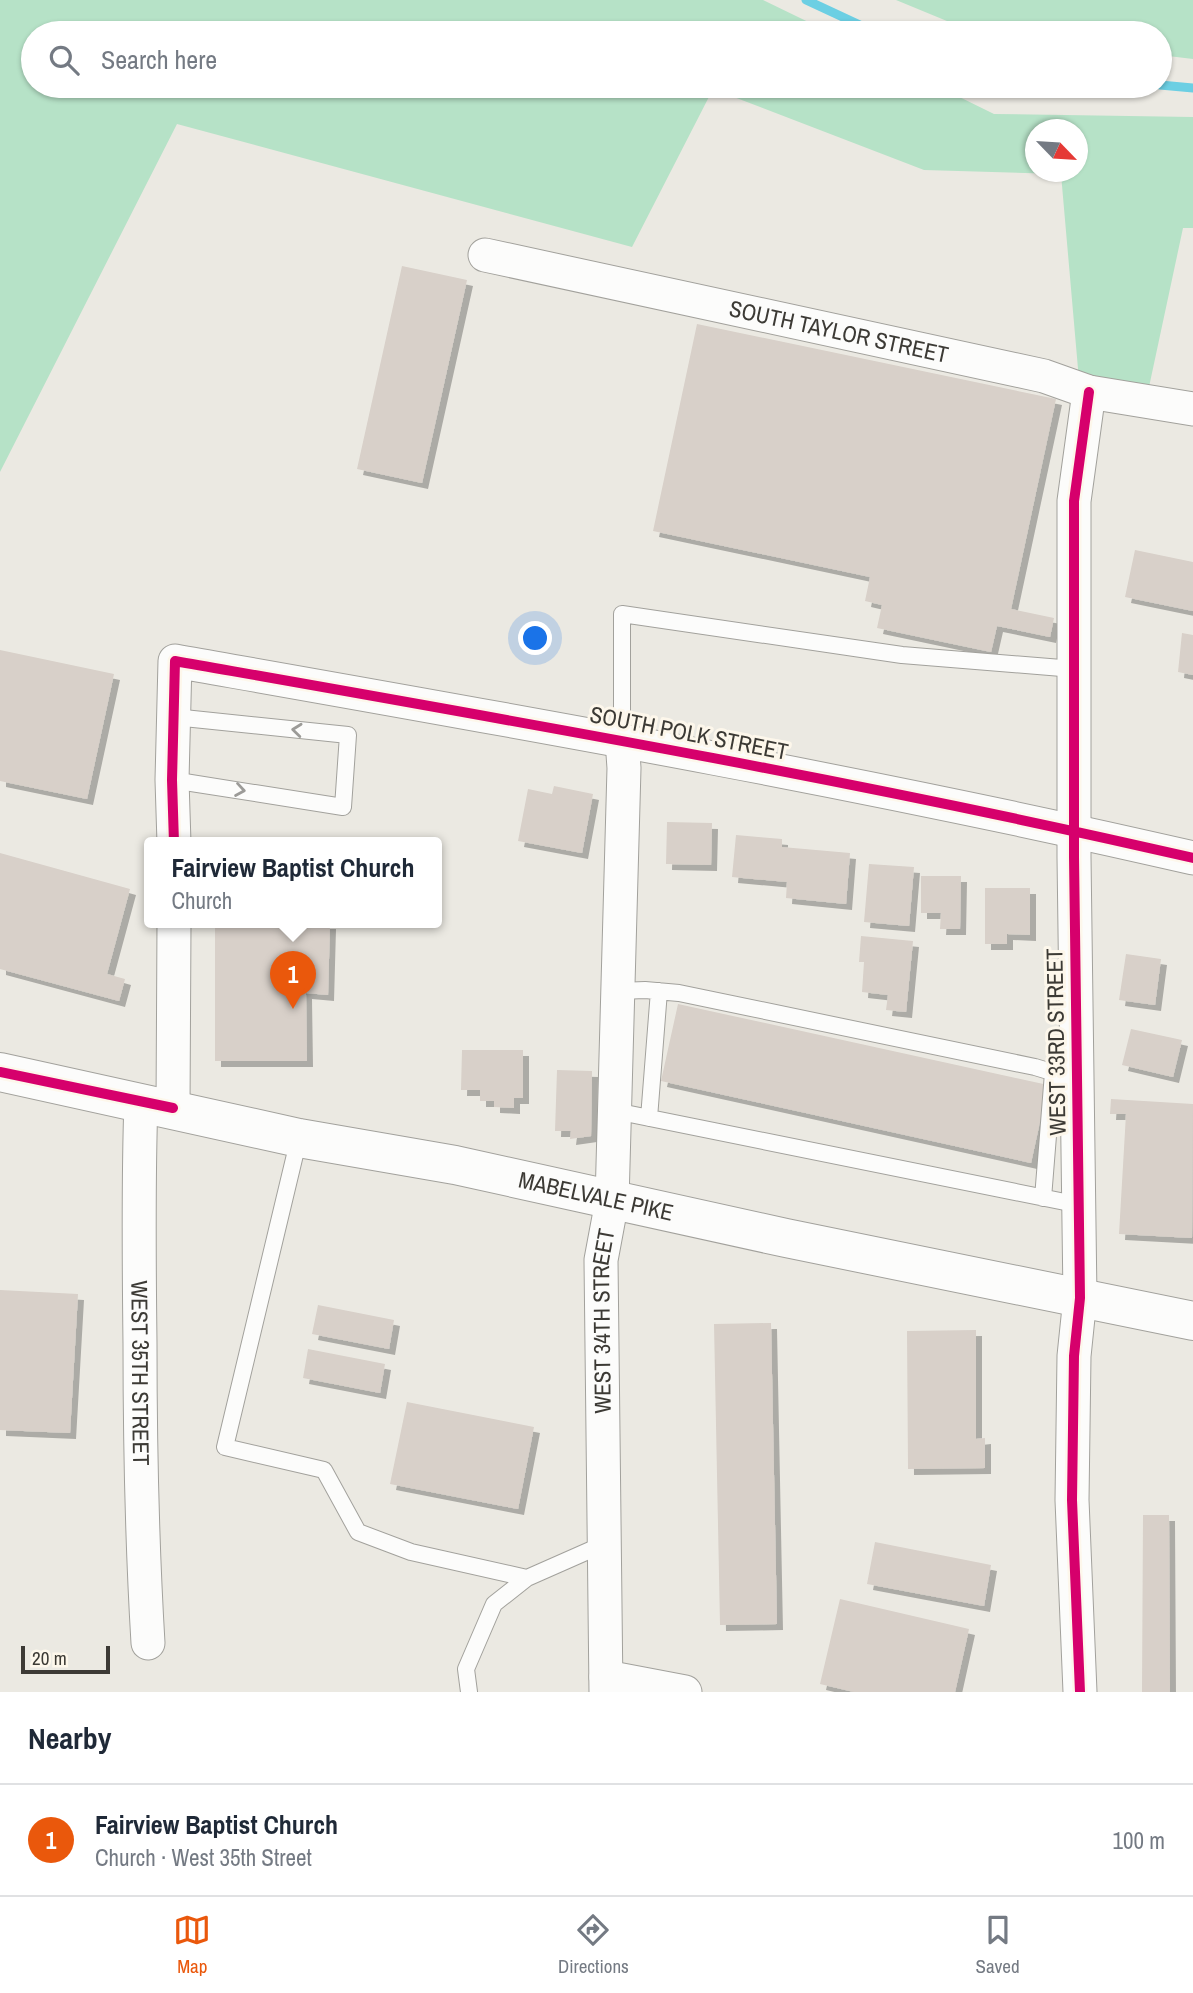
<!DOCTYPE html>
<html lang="en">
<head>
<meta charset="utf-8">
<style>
  :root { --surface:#fff; --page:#f2f2f3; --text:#1f2937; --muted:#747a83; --line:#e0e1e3; --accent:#ea580c }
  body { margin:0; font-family:"Archivo Narrow",sans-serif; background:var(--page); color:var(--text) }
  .compass { position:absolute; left:1025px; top:119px; width:63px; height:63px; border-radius:50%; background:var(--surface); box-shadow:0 2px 5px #0004; rotate:115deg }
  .scale { position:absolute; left:21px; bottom:18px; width:89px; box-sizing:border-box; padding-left:7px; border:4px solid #3c3a35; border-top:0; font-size:19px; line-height:24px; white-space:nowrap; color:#3c3a35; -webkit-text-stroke:5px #fdf7eb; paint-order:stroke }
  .you { position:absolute; left:536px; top:639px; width:24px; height:24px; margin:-18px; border:5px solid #fff; border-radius:50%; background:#1a73e8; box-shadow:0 0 0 10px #1a73e833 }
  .badge { display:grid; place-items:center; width:46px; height:46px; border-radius:50%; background:var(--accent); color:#fff; font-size:23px; font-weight:700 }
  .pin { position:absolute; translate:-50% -58px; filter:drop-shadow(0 2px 4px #0008) }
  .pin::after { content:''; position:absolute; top:37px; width:24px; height:21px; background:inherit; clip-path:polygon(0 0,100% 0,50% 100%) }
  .popup { position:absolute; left:144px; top:837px; width:298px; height:91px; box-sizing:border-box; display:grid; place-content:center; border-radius:7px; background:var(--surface); filter:drop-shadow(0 2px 5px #0005); font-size:23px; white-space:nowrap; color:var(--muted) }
  .popup b { font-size:26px; color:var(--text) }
  .popup::after { content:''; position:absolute; left:50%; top:100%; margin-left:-14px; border:14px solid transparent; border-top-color:var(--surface) }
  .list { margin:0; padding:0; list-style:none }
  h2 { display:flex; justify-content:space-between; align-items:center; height:91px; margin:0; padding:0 28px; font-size:30px }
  h2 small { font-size:23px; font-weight:400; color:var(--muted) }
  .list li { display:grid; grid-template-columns:46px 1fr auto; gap:21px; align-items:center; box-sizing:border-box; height:112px; padding:0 28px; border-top:2px solid var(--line) }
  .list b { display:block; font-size:26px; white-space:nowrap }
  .list p { margin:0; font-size:23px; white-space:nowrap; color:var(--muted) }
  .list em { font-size:23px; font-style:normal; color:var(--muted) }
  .icon { flex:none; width:38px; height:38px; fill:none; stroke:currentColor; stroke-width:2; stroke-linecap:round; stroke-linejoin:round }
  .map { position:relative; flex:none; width:1193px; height:1692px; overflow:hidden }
  .search { position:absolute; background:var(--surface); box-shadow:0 2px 5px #0004; left:21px; right:21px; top:21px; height:77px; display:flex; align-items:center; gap:18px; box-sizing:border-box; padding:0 24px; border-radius:38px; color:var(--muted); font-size:26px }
  .sheet { height:203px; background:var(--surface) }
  nav { display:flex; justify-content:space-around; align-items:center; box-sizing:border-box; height:98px; border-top:2px solid var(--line); background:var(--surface); font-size:19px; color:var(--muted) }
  nav a { display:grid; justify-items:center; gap:4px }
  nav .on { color:var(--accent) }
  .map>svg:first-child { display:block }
</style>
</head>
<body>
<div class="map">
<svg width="1193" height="1692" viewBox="0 0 1193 1692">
  <defs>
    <filter id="shadow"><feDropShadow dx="6" dy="6" stdDeviation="0" flood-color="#0004"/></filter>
  </defs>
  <rect width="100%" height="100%" fill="#ebe9e2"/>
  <path fill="#b6e2c7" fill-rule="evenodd" d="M0,0H763L831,33H33V86H937L994,114L1193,117V228H1183L1146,401L1079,380L1061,174L924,170L713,89L632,247L177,124L0,472ZM1036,130H1078V172H1036Z
    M896,0H1193V59L1160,55V33H976Z"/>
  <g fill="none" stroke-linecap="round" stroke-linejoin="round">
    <path stroke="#6ccfe3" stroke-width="9" d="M806,0L877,33
      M1160,85L1193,88"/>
  </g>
  <path fill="#d8d0c9" filter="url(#shadow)" d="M402,266L467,280L422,483L357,469Z
    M697,324L1056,399L1011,609L1054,618L1050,637L997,626L991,652L877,628L882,605L865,601L870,577L653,531Z
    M1135,550L1193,562V611L1125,597Z
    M1182,633L1193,635V675L1178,672Z
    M0,650L114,674L87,799L0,781Z
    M554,786L593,794L582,853L518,841L528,789L552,794Z
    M667,822L712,823L711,865L666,864Z
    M736,835L782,839V847L850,853L846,904L786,898L787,882L732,877Z
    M0,853L130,889L107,974L125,979L119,1001L0,969Z
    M869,864L914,867L909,926L864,922Z
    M921,876H961L960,929H940L941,913H921Z
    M985,888H1030V935L1007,934V944H985Z
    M215,923H330L328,995L306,993L307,1061H215Z
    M861,936L913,941L906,1012L886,1010L888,995L862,992L864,962H859Z
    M1126,954L1161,959L1155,1005L1119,1000Z
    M678,1004L1048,1085L1031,1163L661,1081Z
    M1131,1029L1182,1040L1173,1077L1122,1065Z
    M462,1050H523V1098H514V1108L494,1107V1101H480V1090H461Z
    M557,1070L592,1071L591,1136L570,1139L571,1131H555Z
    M1111,1099L1193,1104L1192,1238L1119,1234L1126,1114H1110Z
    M0,1290L78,1294L70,1433L0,1430Z
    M318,1305L394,1320L389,1349L312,1334Z
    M771,1323L777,1624L720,1625L714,1324Z
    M976,1330V1439L985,1438V1468L908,1469L907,1331Z
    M308,1349L385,1364L380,1393L303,1378Z
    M407,1402L534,1427L518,1509L390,1484Z
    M1143,1515H1169L1170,1692H1142Z
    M875,1542L991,1565L984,1606L867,1584Z
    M840,1599L969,1629L955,1692H854L820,1684Z"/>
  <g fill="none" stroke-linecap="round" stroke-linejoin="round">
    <defs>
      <path id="lane" d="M622,740V614L902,655L1074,669
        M172,780L343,807L348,735L174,717
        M619,991L645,990L679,993L1035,1067L1078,1080
        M615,1111L1080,1205
        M649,1118L659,991
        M299,1138L225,1447L324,1470L358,1532L411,1552L527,1578
        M1043,1198L1053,1073
        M469,1692L466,1669L494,1604L527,1578L604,1544"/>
      <g id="street">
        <path id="s1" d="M485,255L1044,376L1089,392L1193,409"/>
        <path d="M174,843L172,780L175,661C515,721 856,780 1193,858"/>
        <path id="s2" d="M141,1102C138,1183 139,1263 140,1343C140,1443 142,1543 148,1643"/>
        <path d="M173,1108L174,923"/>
        <path d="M606,1677L685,1692"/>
        <path id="s3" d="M606,1692L601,1260L612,1201L624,768L622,740"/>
        <path d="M1080,1692L1072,1500L1074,1356L1080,1298L1074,857V501L1089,392"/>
      </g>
      <g id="secondary">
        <path id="s4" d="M0,1072L299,1138L455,1165L786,1238L1193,1321"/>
      </g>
    </defs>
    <use href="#lane" stroke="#a2a19c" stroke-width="18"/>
    <use href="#street" stroke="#a2a19c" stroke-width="35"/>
    <use href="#secondary" stroke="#a2a19c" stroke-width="40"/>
    <use href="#lane" stroke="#fcfcfb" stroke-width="16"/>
    <use href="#street" stroke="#fcfcfb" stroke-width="33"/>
    <use href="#secondary" stroke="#fcfcfb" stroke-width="38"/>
    <defs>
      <path id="cycleway" d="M174,843L172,780L175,661C515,721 856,780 1193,858
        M0,1072L173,1108
        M1080,1692L1072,1500L1074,1356L1080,1298L1074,857V501L1089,392"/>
    </defs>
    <use href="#cycleway" stroke="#fdf7eb" stroke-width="15"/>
    <use href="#cycleway" stroke="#d6006c" stroke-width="10"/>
  </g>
  <defs><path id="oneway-chevron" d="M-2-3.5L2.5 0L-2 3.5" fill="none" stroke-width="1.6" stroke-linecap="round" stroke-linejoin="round" transform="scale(1.75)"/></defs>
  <g stroke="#9c9b98">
    <use href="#oneway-chevron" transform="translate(297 730) rotate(-174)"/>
    <use href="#oneway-chevron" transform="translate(240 790) rotate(9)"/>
  </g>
  <g text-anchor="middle" stroke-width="6" stroke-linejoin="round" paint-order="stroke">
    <g font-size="23" fill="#3c3a35" stroke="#fdf7eb">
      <text dy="8" stroke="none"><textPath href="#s1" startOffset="362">SOUTH TAYLOR STREET</textPath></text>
      <text transform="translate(689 733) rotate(11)" y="8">SOUTH POLK STREET</text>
      <text transform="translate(1056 1042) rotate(-91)" y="8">WEST 33RD STREET</text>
      <text dy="8" stroke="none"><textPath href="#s4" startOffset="609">MABELVALE PIKE</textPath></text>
      <text dy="8" stroke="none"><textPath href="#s3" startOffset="371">WEST 34TH STREET</textPath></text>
      <text dy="8" stroke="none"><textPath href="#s2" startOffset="271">WEST 35TH STREET</textPath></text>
    </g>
  </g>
</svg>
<svg class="compass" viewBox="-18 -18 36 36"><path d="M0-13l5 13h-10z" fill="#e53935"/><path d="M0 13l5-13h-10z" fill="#747a83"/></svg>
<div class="scale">20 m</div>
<div class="you"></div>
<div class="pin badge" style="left:293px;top:1009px">1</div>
<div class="popup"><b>Fairview Baptist Church</b>Church</div>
<div class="search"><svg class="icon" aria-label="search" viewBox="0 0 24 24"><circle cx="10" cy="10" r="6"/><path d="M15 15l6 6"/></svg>Search here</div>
</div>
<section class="sheet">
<h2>Nearby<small></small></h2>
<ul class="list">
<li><span class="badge">1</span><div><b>Fairview Baptist Church</b><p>Church · West 35th Street</p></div><em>100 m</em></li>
</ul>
</section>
<nav>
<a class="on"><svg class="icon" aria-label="map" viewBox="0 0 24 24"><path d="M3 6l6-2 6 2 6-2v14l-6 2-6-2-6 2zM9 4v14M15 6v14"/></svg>Map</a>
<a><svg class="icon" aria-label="directions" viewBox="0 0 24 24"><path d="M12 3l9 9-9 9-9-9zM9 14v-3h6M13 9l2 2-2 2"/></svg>Directions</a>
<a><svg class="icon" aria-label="saved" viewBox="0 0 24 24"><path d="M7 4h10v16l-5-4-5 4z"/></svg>Saved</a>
</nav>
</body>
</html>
